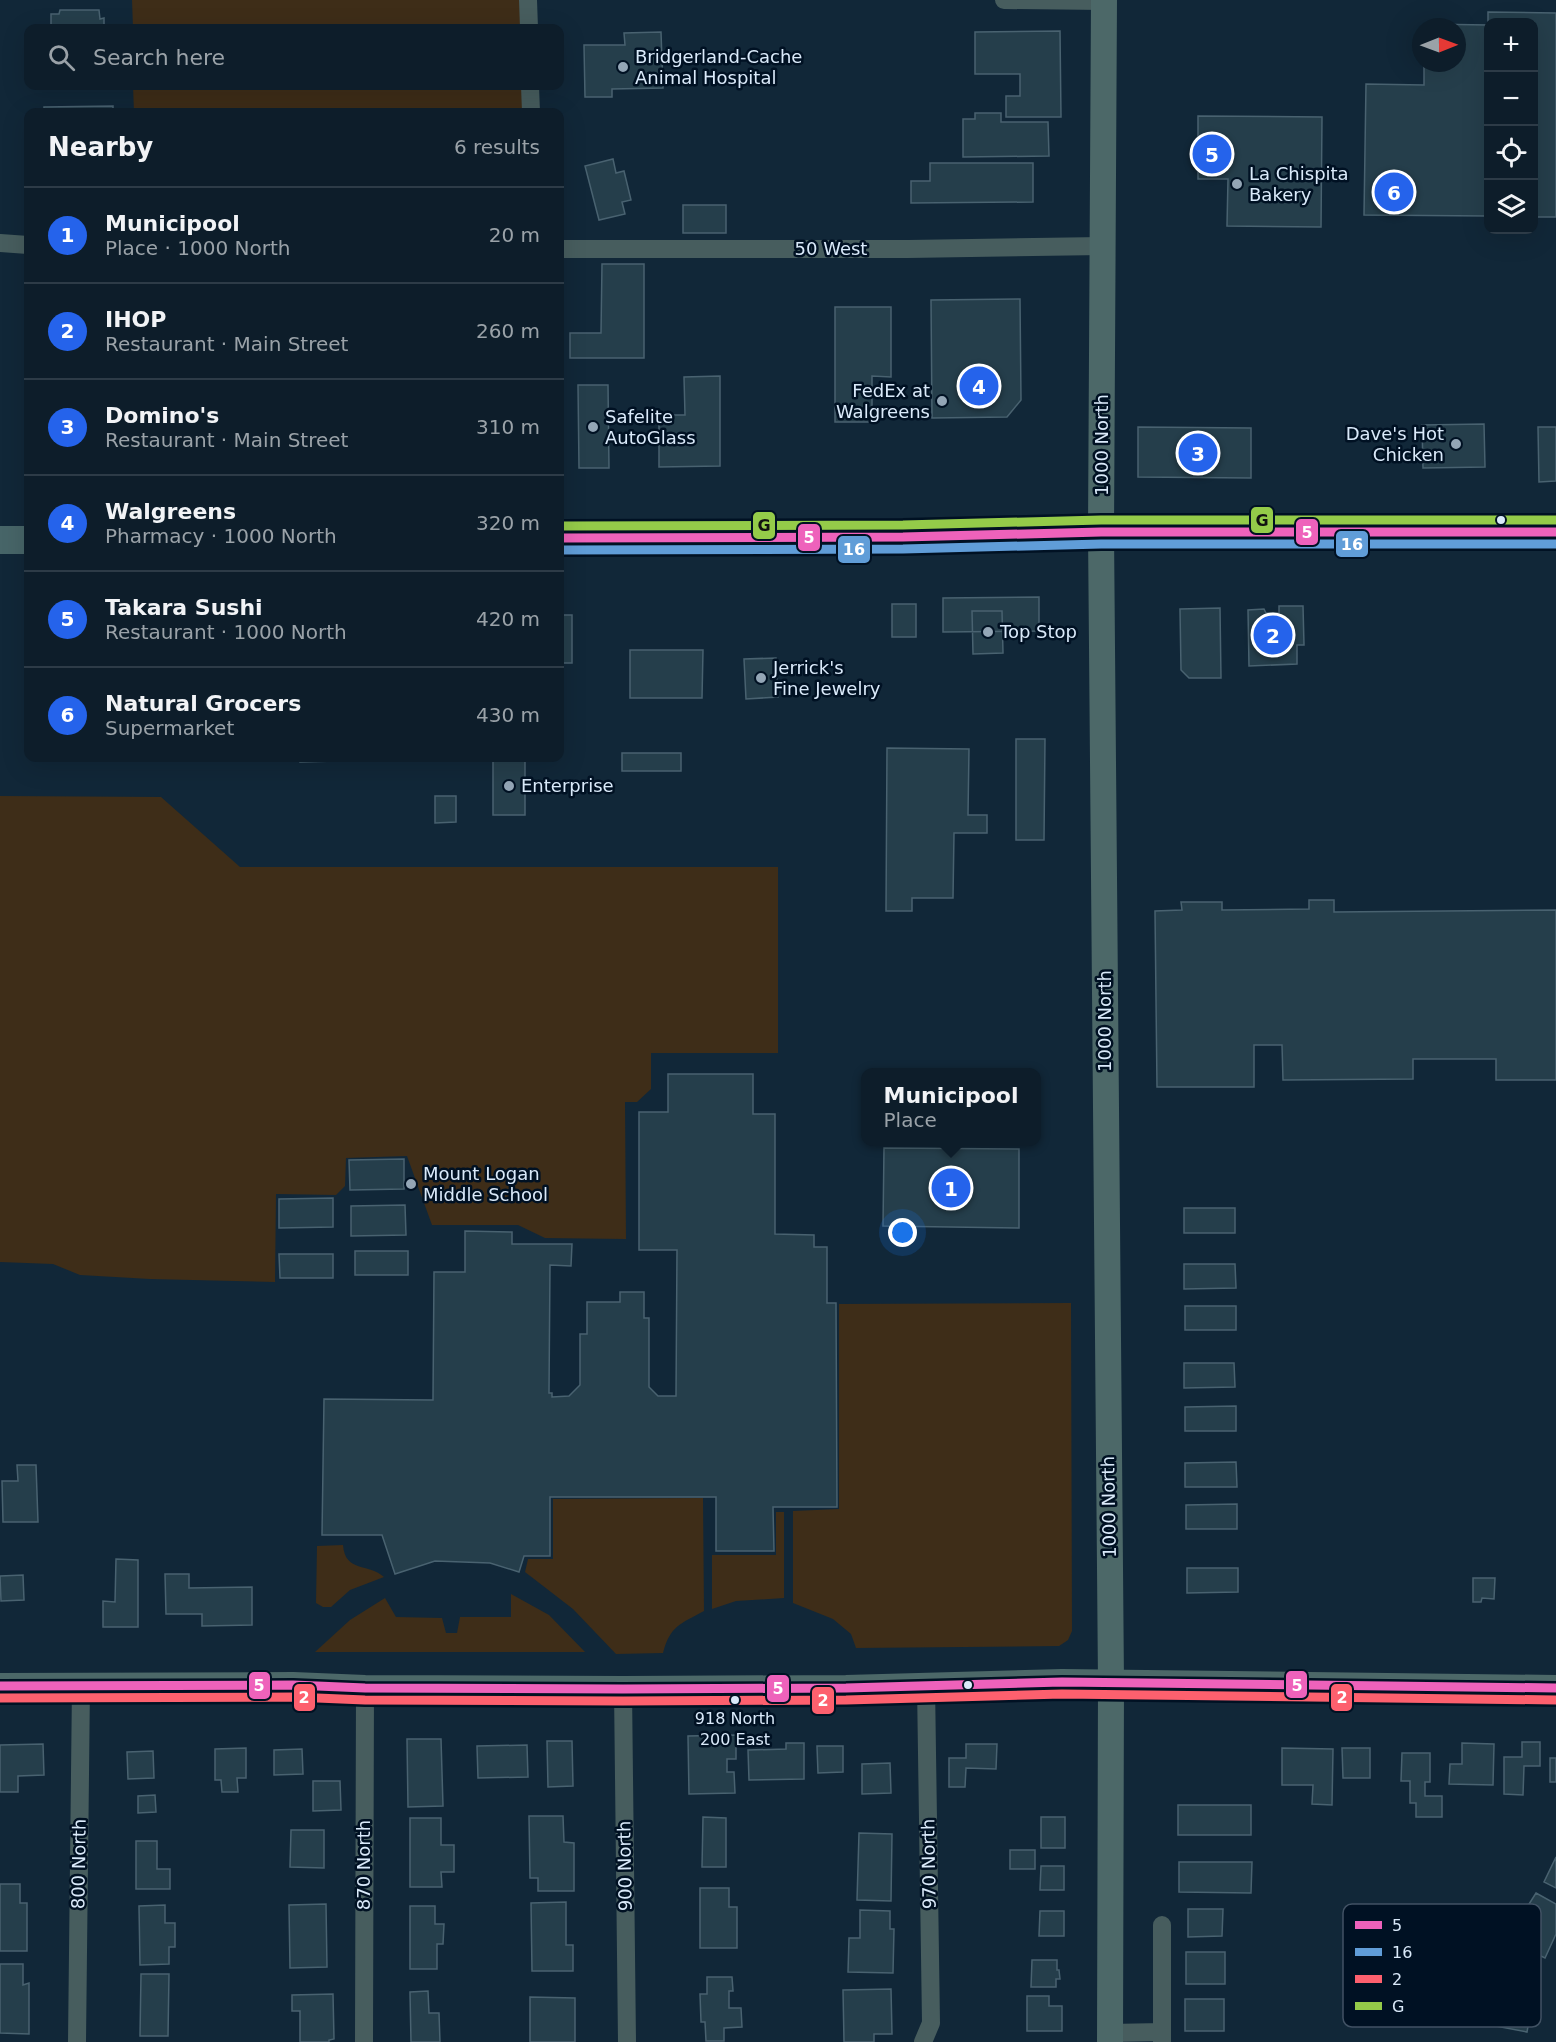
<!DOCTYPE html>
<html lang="en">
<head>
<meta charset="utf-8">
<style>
  :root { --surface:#0d1d2a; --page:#162632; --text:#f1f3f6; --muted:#9aa2a8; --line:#2d3b47; --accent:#2563eb }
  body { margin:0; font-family:"DejaVu Sans",sans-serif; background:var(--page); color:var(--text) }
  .controls { position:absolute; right:18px; top:18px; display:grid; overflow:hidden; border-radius:12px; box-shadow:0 6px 24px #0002 }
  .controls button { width:54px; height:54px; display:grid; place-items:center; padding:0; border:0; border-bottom:2px solid var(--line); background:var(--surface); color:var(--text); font:30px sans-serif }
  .compass { position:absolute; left:1412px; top:18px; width:54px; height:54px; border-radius:50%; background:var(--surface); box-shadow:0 6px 24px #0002; rotate:89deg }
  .you { position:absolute; left:903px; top:1233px; width:21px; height:21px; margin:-15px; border:4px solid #fff; border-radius:50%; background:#1a73e8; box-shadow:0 0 0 9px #1a73e833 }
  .badge { display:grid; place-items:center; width:39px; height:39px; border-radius:50%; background:var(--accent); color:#fff; font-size:20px; font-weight:700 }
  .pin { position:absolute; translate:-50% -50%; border:3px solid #fff; box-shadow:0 2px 6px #0006 }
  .popup { position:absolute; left:861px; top:1068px; width:180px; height:78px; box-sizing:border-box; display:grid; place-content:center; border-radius:12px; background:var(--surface); filter:drop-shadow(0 2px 4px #0005); font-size:20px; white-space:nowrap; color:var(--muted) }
  .popup b { font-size:22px; color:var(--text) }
  .popup::after { content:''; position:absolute; left:50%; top:100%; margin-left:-12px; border:12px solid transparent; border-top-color:var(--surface) }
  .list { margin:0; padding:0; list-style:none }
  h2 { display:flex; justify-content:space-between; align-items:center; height:78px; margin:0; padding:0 24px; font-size:26px }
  h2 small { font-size:20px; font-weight:400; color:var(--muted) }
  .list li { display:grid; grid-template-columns:39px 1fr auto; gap:18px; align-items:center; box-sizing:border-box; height:96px; padding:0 24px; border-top:2px solid var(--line) }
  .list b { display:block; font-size:22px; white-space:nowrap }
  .list p { margin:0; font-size:20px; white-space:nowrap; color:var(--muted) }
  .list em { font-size:20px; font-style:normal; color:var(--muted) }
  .icon { flex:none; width:33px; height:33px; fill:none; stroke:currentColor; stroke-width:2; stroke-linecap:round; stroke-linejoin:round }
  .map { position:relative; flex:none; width:1556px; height:2042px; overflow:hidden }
  .search { position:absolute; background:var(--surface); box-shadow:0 6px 24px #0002; left:24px; top:24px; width:540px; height:66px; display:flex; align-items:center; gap:15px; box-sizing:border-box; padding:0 21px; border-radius:12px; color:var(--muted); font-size:22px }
  .panel { position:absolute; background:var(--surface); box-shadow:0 6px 24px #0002; left:24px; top:108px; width:540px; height:654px; border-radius:12px }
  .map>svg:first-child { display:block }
</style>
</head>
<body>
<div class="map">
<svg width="1556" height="2042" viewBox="0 0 1556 2042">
  <rect width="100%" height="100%" fill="#112738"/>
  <path fill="#3e2d18" d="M132,0H521V28H133Z
    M133,86H522V112H134Z
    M0,796L161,797L240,867H778V1053H651V1089L637,1102H625L626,1239L545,1238L518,1225H432L407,1156L346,1158L345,1186L336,1195L276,1194L275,1282L150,1279L80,1275L53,1264L0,1262Z
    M1071,1303L1072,1631L1068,1640L1059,1646L856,1648L851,1634L833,1619L793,1603V1511L839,1509V1304Z
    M703,1498L704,1611C680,1624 670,1626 663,1653L616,1654L573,1609L525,1572L528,1559H553V1499Z
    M776,1512H784V1598L736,1601L712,1609V1555H776Z
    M343,1545C345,1573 369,1563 384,1577L350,1590L331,1607H323L316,1603L317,1546Z
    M511,1594L549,1615L585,1652H315L350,1620L385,1598L396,1617L442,1618L446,1633H457L460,1617H511Z"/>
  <path fill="#253e4b" stroke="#496270" stroke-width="1.5" d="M60,10H99L100,19L104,18V28H51V14H59Z
    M1488,12L1556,13V217H1534V22H1488V216L1364,215L1366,84L1424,85V63H1457V27H1425V24L1488,25Z
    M1060,31L1061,117H1006V96H1020V74H975V32Z
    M661,32L663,88L612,89V97H585L584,45H625L624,33Z
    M113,106V112H44V107Z
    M975,113H1001V122H1048L1049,156L963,157V119H975Z
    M1198,116L1322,117L1321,227L1227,226L1228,179H1198Z
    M613,159L616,173L624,171L631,200L622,202L625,214L599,220L585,166Z
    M930,163H1033V202L911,203V181H930Z
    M683,205H726V233H683Z
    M602,264H644V358H570V333H601Z
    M1020,299L1021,400L1007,417L932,418L931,300Z
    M835,307H891V377L872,376V422H835Z
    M720,376V466L659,467V415H685L684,377Z
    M578,385H608L609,468H579Z
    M1484,424L1485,467L1423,468L1422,425Z
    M1138,427L1251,428V478L1138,477Z
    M1538,427H1556V481L1539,482Z
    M1039,597V631L943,632V598Z
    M892,604H916V637H892Z
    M1279,606H1303L1304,645H1297V664L1249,666L1248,610L1264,609L1266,613H1279Z
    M1220,608L1221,678H1189L1181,670L1180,609Z
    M972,611H1002L1003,653L973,654Z
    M560,615H572V663H560Z
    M630,650H703L702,698H630Z
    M776,658L778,697L746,699L744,659Z
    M1016,739H1045L1044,840H1016Z
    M887,748L969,749L968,815H987V833H954L953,898H912V911H886Z
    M622,753H681V771H622Z
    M300,758H336V761L300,762Z
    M493,758H525V815H493Z
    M435,796H456V822L435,823Z
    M1309,900H1334V912L1556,910V1080H1496V1059H1413V1079L1283,1080L1282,1045H1254V1087H1157L1155,911L1182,910L1181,902H1222V910L1309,909Z
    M668,1074H753V1114H775V1234L814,1235V1247H827V1303H836L837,1507H773L774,1551H716V1497H550V1556H524L519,1572L490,1563L435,1561L395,1574L382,1535H322L324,1399L433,1400L434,1272H465V1231L512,1232V1244H572L571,1266L550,1265L549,1393H552V1397L569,1396L580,1385V1334H587V1302H620V1292H644V1318H649V1387L658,1396H676L677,1250H639V1112H668Z
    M884,1148L1019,1149V1228L883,1226Z
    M404,1159V1189L350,1190L349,1160Z
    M333,1198V1227L279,1228V1199Z
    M405,1205L406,1235L351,1236V1206Z
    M1184,1208H1235V1233H1184Z
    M355,1251H408V1275H355Z
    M279,1254H333V1278H280Z
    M1184,1264H1235L1236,1288L1184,1289Z
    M1185,1306H1236V1330H1185Z
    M1184,1363H1234L1235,1387L1184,1388Z
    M1236,1406V1431H1185V1407Z
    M1236,1462L1237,1487H1185V1463Z
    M17,1465H36L38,1522H3L2,1481H18Z
    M1237,1504V1529H1186V1505Z
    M116,1559L138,1560V1627H103V1601L115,1602Z
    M1187,1568H1238V1592L1187,1593Z
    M165,1574H189V1588L252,1587V1625L202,1626V1614H166Z
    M23,1575L24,1600L1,1601L0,1576Z
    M1473,1578H1495L1494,1599L1482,1598L1481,1602H1473Z
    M736,1735V1759H727V1772H734L735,1793L689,1794L688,1736Z
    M407,1739H441L443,1806L408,1807Z
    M547,1741H572L573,1786L548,1787Z
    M1522,1742H1540V1766H1524L1523,1795L1504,1794V1757H1522Z
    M786,1743H804V1779L749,1780L748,1750L786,1749Z
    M1462,1743L1494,1744L1493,1785L1449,1784L1450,1764H1462Z
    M43,1744L44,1775L18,1776V1792H0V1745Z
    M966,1744H997L996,1769L966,1768L965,1787H949V1758H966Z
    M527,1745L528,1777L478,1778L477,1746Z
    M817,1746H843V1772L818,1773Z
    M246,1748V1778H237L238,1792H222L221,1780H215V1749Z
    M1282,1748L1333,1749L1332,1805L1312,1804L1313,1785H1282Z
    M1342,1748H1370V1778H1343Z
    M302,1749L303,1774L274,1775V1750Z
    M153,1751L154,1778L128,1779L127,1752Z
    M1402,1753H1430V1782H1425V1796H1442V1817H1416V1803H1410V1781H1401Z
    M1550,1758H1556V1782H1550Z
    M890,1763L891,1793L862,1794V1764Z
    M313,1781H340L341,1810L313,1811Z
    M155,1795L156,1812L138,1813V1796Z
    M1178,1805H1251V1835H1178Z
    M529,1816H563L564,1842L574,1843V1891H538V1878H530Z
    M703,1817L726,1818V1867H702Z
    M1041,1817H1065V1848H1041Z
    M410,1818H441V1845H454V1872H441L442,1887H410Z
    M291,1830H324V1868L290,1867Z
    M859,1833L892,1834L891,1901L857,1900Z
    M136,1841H157V1869H170V1889H136Z
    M1010,1850H1035V1869H1010Z
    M1556,1857V1888L1544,1882Z
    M1179,1862H1252L1251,1893L1179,1892Z
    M1041,1866H1064V1890H1040Z
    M0,1884H20V1903H27V1951H0Z
    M700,1888H729V1907H737V1948H700Z
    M1536,1893L1556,1904V1934L1545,1958L1520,1946V1942L1480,1940V1917L1531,1920L1524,1912Z
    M566,1902V1945H573V1971H532L531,1903Z
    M326,1904L327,1967L290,1968L289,1905Z
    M165,1905V1923H175V1947H169V1964L140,1965L139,1906Z
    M410,1906H435V1924H444L443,1944H437V1969H410Z
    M1188,1909H1223L1222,1936L1188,1937Z
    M860,1910L890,1911V1929H894L893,1973L848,1972L849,1938H860Z
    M1040,1911H1064V1936H1039Z
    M1186,1952H1225V1984H1186Z
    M1032,1960H1057V1970H1059L1060,1979H1056V1987H1031Z
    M1501,1963L1539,1970L1535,1994L1526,1993L1524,2009L1531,2010L1527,2032L1490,2025Z
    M0,1964H23V1985L29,1983V2034L0,2033Z
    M141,1974H169L168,2036H140Z
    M707,1977H732L733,1991H729V2008H741L742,2027L724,2028V2041H706L705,2022H701L700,1994H707Z
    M891,1989L892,2034H874V2042H844L843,1990Z
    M428,1991L429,2013H439L440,2042H411L410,1992Z
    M333,1994L334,2039L329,2040V2042H300V2011H292V1995Z
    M1027,1996H1049V2006H1062V2031H1027Z
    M530,1997L575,1998V2042H530Z
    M1185,1999H1224V2031H1185Z"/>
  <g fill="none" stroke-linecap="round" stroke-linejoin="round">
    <path stroke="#475d5e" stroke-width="18" d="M528,0L529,28
      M1004,0L1104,1
      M530,86L531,112
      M0,243L28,245
      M560,249H908L1103,246
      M623,1689L627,2042
      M1110,2033L1162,2032
      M77,2042L81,1685
      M364,2042L365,1688
      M923,2042L931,2023L926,1685
      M1162,2042V1925"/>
    <path stroke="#4c6868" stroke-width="26" d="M1104,0L1101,532L1111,1683L1110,2042
      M0,1686L293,1685L365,1688L623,1689L846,1688L1062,1682L1556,1688"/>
    <path stroke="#476568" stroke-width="28" d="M560,538L903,537L1101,532H1556
      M0,540H28"/>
    <defs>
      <path id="bus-1" d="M560,538L903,537L1101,532H1556
        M0,1686L293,1685L365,1688L623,1689L846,1688L1062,1682L1556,1688"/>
      <path id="bus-2" d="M560,550L903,549L1101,544H1556"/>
      <path id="bus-3" d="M0,1698L293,1697L365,1700L623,1701L846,1700L1062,1694L1556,1700"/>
      <path id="bus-4" d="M560,526L903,525L1101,520H1556"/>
    </defs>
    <use href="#bus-1" stroke="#001123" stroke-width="14"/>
    <use href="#bus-2" stroke="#001123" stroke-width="14"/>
    <use href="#bus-3" stroke="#001123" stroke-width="14"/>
    <use href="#bus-4" stroke="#001123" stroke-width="14"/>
    <use href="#bus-1" stroke="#ee62bb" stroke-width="9"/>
    <use href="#bus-2" stroke="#609dd8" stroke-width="9"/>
    <use href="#bus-3" stroke="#fd606e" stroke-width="9"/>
    <use href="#bus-4" stroke="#94cb49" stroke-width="9"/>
  </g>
  <g fill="#94a6b6" stroke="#001123" stroke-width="2">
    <circle cx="623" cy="67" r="6"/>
    <circle cx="1237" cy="184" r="6"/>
    <circle cx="942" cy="401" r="6"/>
    <circle cx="593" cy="427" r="6"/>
    <circle cx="1456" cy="444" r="6"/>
    <circle cx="988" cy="632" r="6"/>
    <circle cx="761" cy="678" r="6"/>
    <circle cx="509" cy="786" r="6"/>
    <circle cx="411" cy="1184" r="6"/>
  </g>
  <g fill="#daeafa" stroke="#001123" stroke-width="2">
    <circle cx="1501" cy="520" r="5"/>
    <circle cx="968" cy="1685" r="5"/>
    <circle cx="735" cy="1700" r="5"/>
  </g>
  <g text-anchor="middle" stroke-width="5" stroke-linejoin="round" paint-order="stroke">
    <g font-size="16" fill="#daeafa" stroke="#001123">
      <text x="735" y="1724">918 North<tspan x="735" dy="21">200 East</tspan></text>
    </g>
    <g font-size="18" fill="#daeafa" stroke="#001123" text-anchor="start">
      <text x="635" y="63">Bridgerland-Cache<tspan x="635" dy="21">Animal Hospital</tspan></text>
      <text x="1249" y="180">La Chispita<tspan x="1249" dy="21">Bakery</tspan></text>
      <text x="930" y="397" text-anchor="end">FedEx at<tspan x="930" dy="21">Walgreens</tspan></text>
      <text x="605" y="423">Safelite<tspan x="605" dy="21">AutoGlass</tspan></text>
      <text x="1444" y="440" text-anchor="end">Dave's Hot<tspan x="1444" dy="21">Chicken</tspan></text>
      <text x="1000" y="638">Top Stop</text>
      <text x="773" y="674">Jerrick's<tspan x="773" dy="21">Fine Jewelry</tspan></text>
      <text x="521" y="792">Enterprise</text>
      <text x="423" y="1180">Mount Logan<tspan x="423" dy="21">Middle School</tspan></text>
    </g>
    <g font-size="18" fill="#daeafa" stroke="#001123">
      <text x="831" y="255">50 West</text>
      <text transform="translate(1102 445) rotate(-90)" y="6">1000 North</text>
      <text transform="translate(1105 1021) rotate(-90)" y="6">1000 North</text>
      <text transform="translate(1109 1507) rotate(-91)" y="6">1000 North</text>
      <text transform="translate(79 1864) rotate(-89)" y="6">800 North</text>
      <text transform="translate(929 1864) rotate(-91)" y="6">970 North</text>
      <text transform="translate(364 1865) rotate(-90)" y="6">870 North</text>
      <text transform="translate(625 1866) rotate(-91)" y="6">900 North</text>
    </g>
  </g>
  <rect x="1343" y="1904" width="198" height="123" rx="9" fill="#001123" stroke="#415264" stroke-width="1.5"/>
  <rect x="1355" y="1921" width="27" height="8" fill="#ee62bb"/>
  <rect x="1355" y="1948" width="27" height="8" fill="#609dd8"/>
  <rect x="1355" y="1975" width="27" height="8" fill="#fd606e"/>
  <rect x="1355" y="2002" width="27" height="8" fill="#94cb49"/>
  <g font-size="16" fill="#daeafa">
    <text x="1392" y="1931">5</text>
    <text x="1392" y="1958">16</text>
    <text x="1392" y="1985">2</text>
    <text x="1392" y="2012">G</text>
  </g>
  <g stroke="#001123" stroke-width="2">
    <rect x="1250" y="506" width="24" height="28" rx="6" fill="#94cb49"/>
    <rect x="752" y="511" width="24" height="29" rx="6" fill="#94cb49"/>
    <rect x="1295" y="518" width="24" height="28" rx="6" fill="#ee62bb"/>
    <rect x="797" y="523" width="24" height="29" rx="6" fill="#ee62bb"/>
    <rect x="1335" y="530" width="34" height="28" rx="6" fill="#609dd8"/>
    <rect x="837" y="535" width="34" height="29" rx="6" fill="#609dd8"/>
    <rect x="1285" y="1670" width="23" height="29" rx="6" fill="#ee62bb"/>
    <rect x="248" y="1671" width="23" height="29" rx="6" fill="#ee62bb"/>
    <rect x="766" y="1674" width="24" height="29" rx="6" fill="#ee62bb"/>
    <rect x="1330" y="1683" width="23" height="29" rx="6" fill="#fd606e"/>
    <rect x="293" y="1683" width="23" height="29" rx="6" fill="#fd606e"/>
    <rect x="811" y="1686" width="24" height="29" rx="6" fill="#fd606e"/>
  </g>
  <g font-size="16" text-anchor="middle" font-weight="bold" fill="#fff">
    <text x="1307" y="538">5</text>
    <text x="809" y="543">5</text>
    <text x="1352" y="550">16</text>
    <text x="854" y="555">16</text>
    <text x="1297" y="1691">5</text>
    <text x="259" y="1691">5</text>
    <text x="778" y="1694">5</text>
    <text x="1342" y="1703">2</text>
    <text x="304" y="1703">2</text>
    <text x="823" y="1706">2</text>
  </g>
  <g font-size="16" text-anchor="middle" font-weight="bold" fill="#111">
    <text x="1262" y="526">G</text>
    <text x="764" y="531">G</text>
  </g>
</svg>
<div class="controls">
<button>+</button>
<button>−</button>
<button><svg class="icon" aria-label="locate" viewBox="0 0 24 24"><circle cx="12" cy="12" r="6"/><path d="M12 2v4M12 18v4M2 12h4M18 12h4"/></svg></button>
<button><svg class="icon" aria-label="layers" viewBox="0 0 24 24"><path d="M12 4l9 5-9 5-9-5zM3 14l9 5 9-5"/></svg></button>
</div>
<svg class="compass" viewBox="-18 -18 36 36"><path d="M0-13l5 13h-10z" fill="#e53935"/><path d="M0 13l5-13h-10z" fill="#9aa2a8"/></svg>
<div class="you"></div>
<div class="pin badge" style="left:951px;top:1188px">1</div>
<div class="popup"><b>Municipool</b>Place</div>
<div class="pin badge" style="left:1273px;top:635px">2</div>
<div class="pin badge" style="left:1198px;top:453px">3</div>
<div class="pin badge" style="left:979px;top:386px">4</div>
<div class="pin badge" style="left:1212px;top:154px">5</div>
<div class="pin badge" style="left:1394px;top:192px">6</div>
<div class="search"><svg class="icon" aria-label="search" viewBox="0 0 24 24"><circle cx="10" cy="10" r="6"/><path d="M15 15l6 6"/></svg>Search here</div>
<section class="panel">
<h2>Nearby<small>6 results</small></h2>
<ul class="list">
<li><span class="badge">1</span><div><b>Municipool</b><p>Place · 1000 North</p></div><em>20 m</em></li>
<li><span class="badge">2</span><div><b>IHOP</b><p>Restaurant · Main Street</p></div><em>260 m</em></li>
<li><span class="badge">3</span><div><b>Domino's</b><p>Restaurant · Main Street</p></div><em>310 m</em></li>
<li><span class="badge">4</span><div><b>Walgreens</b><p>Pharmacy · 1000 North</p></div><em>320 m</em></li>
<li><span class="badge">5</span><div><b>Takara Sushi</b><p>Restaurant · 1000 North</p></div><em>420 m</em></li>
<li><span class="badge">6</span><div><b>Natural Grocers</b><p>Supermarket</p></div><em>430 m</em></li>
</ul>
</section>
</div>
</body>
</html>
